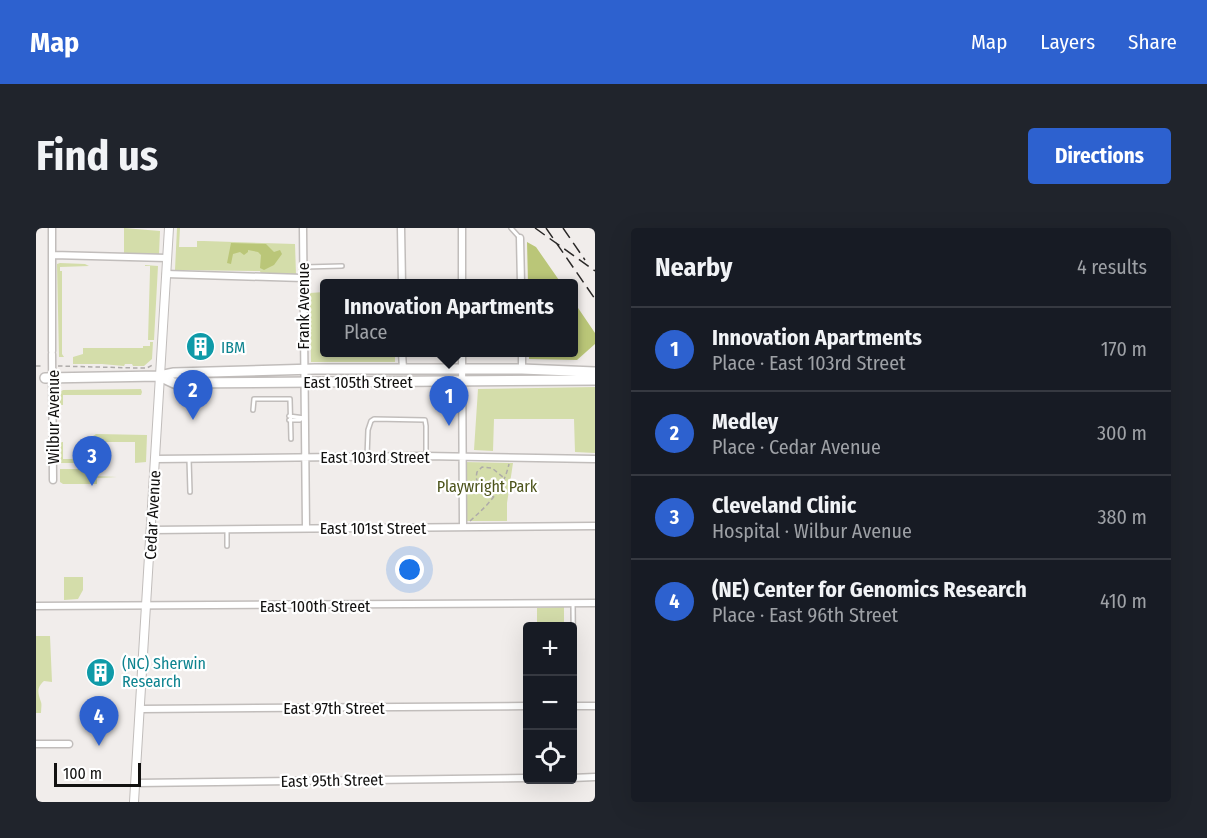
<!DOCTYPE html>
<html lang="en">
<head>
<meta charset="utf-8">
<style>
  :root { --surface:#171b24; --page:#20242c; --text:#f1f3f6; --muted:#9ea1a6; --line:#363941; --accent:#2d61cf }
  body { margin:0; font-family:"Fira Sans Condensed",sans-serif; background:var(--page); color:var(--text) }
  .controls { position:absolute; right:18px; bottom:18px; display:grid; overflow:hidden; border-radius:6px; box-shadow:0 6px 24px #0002 }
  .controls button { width:54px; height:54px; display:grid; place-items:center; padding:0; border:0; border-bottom:2px solid var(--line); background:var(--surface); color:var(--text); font:30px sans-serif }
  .scale { position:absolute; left:18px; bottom:15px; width:87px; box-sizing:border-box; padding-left:6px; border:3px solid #121110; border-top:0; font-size:16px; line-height:21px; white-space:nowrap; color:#121110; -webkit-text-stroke:4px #fff; paint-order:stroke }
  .you { position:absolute; left:374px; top:342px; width:21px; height:21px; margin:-15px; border:4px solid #fff; border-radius:50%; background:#1a73e8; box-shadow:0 0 0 9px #1a73e833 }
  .badge { display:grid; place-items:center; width:39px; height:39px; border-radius:50%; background:var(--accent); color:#fff; font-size:20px; font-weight:700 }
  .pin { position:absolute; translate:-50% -50px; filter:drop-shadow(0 2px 3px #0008) }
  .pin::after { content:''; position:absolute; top:32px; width:21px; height:18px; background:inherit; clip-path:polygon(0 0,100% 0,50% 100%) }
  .popup { position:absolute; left:284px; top:51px; width:258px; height:78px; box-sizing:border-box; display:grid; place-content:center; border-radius:6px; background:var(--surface); filter:drop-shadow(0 2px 4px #0005); font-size:20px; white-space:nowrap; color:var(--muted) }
  .popup b { font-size:22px; color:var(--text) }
  .popup::after { content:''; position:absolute; left:50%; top:100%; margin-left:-12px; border:12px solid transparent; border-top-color:var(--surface) }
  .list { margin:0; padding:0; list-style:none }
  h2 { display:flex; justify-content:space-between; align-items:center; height:78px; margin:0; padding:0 24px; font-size:26px }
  h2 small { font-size:20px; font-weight:400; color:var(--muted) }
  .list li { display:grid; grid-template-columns:39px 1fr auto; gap:18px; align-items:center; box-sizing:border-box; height:84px; padding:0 24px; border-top:2px solid var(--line) }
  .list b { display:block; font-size:22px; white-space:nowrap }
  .list p { margin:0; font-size:20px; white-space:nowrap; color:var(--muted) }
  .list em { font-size:20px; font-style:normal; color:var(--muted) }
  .icon { flex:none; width:33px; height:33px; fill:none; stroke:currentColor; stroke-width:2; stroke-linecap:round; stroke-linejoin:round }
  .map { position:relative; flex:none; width:559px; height:574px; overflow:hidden; border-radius:6px }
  header { display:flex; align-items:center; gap:36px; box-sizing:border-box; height:84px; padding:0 30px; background:var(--accent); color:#fff }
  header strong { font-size:28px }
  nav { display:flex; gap:33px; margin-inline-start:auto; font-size:21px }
  .intro { display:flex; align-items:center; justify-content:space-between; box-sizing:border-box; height:144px; padding:0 36px }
  h1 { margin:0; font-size:42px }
  .button { padding:15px 27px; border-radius:6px; background:var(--accent); color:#fff; font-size:21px; font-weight:700 }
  main { display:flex; gap:36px; padding:0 36px }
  aside { flex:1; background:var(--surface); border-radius:6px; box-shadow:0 6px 24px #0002 }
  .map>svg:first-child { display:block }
</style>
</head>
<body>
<header>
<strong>Map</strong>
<nav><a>Map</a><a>Layers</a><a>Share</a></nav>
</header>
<div class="intro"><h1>Find us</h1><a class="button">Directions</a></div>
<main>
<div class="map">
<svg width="559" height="574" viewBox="0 0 559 574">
  <rect width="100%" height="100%" fill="#f1edeb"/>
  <path fill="#d4ddaa" d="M88,0L124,3L123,26L88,25Z
    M141,0H144L143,19H161V13H168L259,16L260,46H225L224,43L139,42Z
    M24,35L49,36L53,38L24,39V43H26V126L28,129H23L21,36Z
    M109,37L122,38L118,112H112L114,42V38H109Z
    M288,64V124L359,125V134H275L274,65Z
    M114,114H117L116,131L108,138H97L96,136H89L88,138L66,136H37V129L47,126V120H107V118H114Z
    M559,159V225L539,224L538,191H458L457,223L438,222L442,161Z
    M105,161L106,164L105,167H27V177H24V164L27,162Z
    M60,206L111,207L110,234L99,235V214H58L57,235H24V214H27V231H54V215L57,214V208Z
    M428,234L477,235L471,275V293H429Z
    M24,241H57L58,248L81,249L61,250V256H27L24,254Z
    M28,349H47V362L42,371L28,372Z
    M528,379V398H501V380Z
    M0,408H14L16,454L8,453C0,460 2,465 5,474C6,477 5,481 5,485H0Z"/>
  <path fill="#bac678" d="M491,14L500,19L525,55H492Z
    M195,15L230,16L238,24L244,22L246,26L238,37L228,42L224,40L225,27L222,24L212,22V24L208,27L204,24L197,26L195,36L191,35Z
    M538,74L559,105V116L541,132L493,131V125L538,124Z"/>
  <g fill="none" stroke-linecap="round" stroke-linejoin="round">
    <defs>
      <path id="service" d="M475,0L484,10
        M269,39L306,38
        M217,182L218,171H254L255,211
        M253,188L269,190
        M253,192H264L266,190
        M331,229L332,202L335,193L338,191L389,192L390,198V226
        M153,231L154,264
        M191,318V302
        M537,375L538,478"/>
      <path id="minor" d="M16,0V123
        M267,0L270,300
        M365,0L366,56
        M426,0V56
        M484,10L485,56
        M17,27L131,30
        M130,46L267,50
        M366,124L367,141
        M426,124L427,299
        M486,124V141
        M16,126L17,252
        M119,231L389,228L559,231
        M115,302L559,298
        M0,378L559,375
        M536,478H559
        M105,481L491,478
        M0,516H33
        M536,550L559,549
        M100,555L491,550"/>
      <path id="tertiary" d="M98,574L133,0"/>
      <path id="primary" d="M123,148L138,155L559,152
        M9,150L123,148L138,145L279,141H486L559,144"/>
    </defs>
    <use href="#service" stroke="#c1bdbb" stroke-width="6"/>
    <use href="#minor" stroke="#c1bdbb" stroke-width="9"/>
    <use href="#tertiary" stroke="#c1bdbb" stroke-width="10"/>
    <use href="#primary" stroke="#c1bdbb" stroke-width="12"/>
    <path stroke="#aeaba9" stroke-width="1.5" stroke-dasharray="4.5 3" stroke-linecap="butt" d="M0,138H6
      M22,138L99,140H111L118,136
      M458,269C447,265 438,257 441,244L446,239L456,240L468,250
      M434,293C453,276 467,262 473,236"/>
    <use href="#service" stroke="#fff" stroke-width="3"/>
    <use href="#minor" stroke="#fff" stroke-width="6"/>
    <use href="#tertiary" stroke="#fff" stroke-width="8"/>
    <use href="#primary" stroke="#fff" stroke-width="9"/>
    <path stroke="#2b2928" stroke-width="1.5" stroke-dasharray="12 6" stroke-linecap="butt" d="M499,0L559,43
      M510,0L559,71
      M527,0L549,32"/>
  </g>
  <defs>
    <symbol id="building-disc" viewBox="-11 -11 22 22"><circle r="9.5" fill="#0f9aa8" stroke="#fff"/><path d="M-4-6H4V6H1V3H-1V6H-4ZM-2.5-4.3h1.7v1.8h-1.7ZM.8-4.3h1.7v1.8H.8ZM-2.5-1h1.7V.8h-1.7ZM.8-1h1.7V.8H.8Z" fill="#fff"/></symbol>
  </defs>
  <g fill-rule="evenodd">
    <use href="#building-disc" x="148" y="102" width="33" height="33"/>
    <use href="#building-disc" x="48" y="428" width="33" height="33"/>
  </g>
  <g text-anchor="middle" stroke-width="4.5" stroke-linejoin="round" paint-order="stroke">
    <g font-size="16" fill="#121110" stroke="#fff">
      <text transform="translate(267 78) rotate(-90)" y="6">Frank Avenue</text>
      <text x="322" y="160">East 105th Street</text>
      <text transform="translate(17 189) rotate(-90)" y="6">Wilbur Avenue</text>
      <text x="339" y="235">East 103rd Street</text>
      <text transform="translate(116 287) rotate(-87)" y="6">Cedar Avenue</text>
      <text x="337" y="306">East 101st Street</text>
      <text x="279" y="384">East 100th Street</text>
      <text x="298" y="486">East 97th Street</text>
      <text transform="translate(296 552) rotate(-1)" y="6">East 95th Street</text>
    </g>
    <g font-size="16" fill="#0d838f" stroke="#fff" text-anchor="start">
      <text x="185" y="125">IBM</text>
      <text x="86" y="441">(NC) Sherwin<tspan x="86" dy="18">Research</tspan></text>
    </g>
    <g font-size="16" fill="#4d541b" stroke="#fff">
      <text x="451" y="264">Playwright Park</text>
    </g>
  </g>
</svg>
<div class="controls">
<button>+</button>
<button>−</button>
<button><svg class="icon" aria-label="locate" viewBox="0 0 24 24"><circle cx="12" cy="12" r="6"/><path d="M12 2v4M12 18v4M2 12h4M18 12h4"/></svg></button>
</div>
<div class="scale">100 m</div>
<div class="you"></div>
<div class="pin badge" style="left:413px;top:198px">1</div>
<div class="popup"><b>Innovation Apartments</b>Place</div>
<div class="pin badge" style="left:157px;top:192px">2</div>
<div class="pin badge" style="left:56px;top:258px">3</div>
<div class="pin badge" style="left:63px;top:518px">4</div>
</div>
<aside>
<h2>Nearby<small>4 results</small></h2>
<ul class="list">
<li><span class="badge">1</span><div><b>Innovation Apartments</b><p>Place · East 103rd Street</p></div><em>170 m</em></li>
<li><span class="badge">2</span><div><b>Medley</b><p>Place · Cedar Avenue</p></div><em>300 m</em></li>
<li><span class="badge">3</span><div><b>Cleveland Clinic</b><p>Hospital · Wilbur Avenue</p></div><em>380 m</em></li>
<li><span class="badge">4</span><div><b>(NE) Center for Genomics Research</b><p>Place · East 96th Street</p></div><em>410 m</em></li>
</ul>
</aside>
</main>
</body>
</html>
